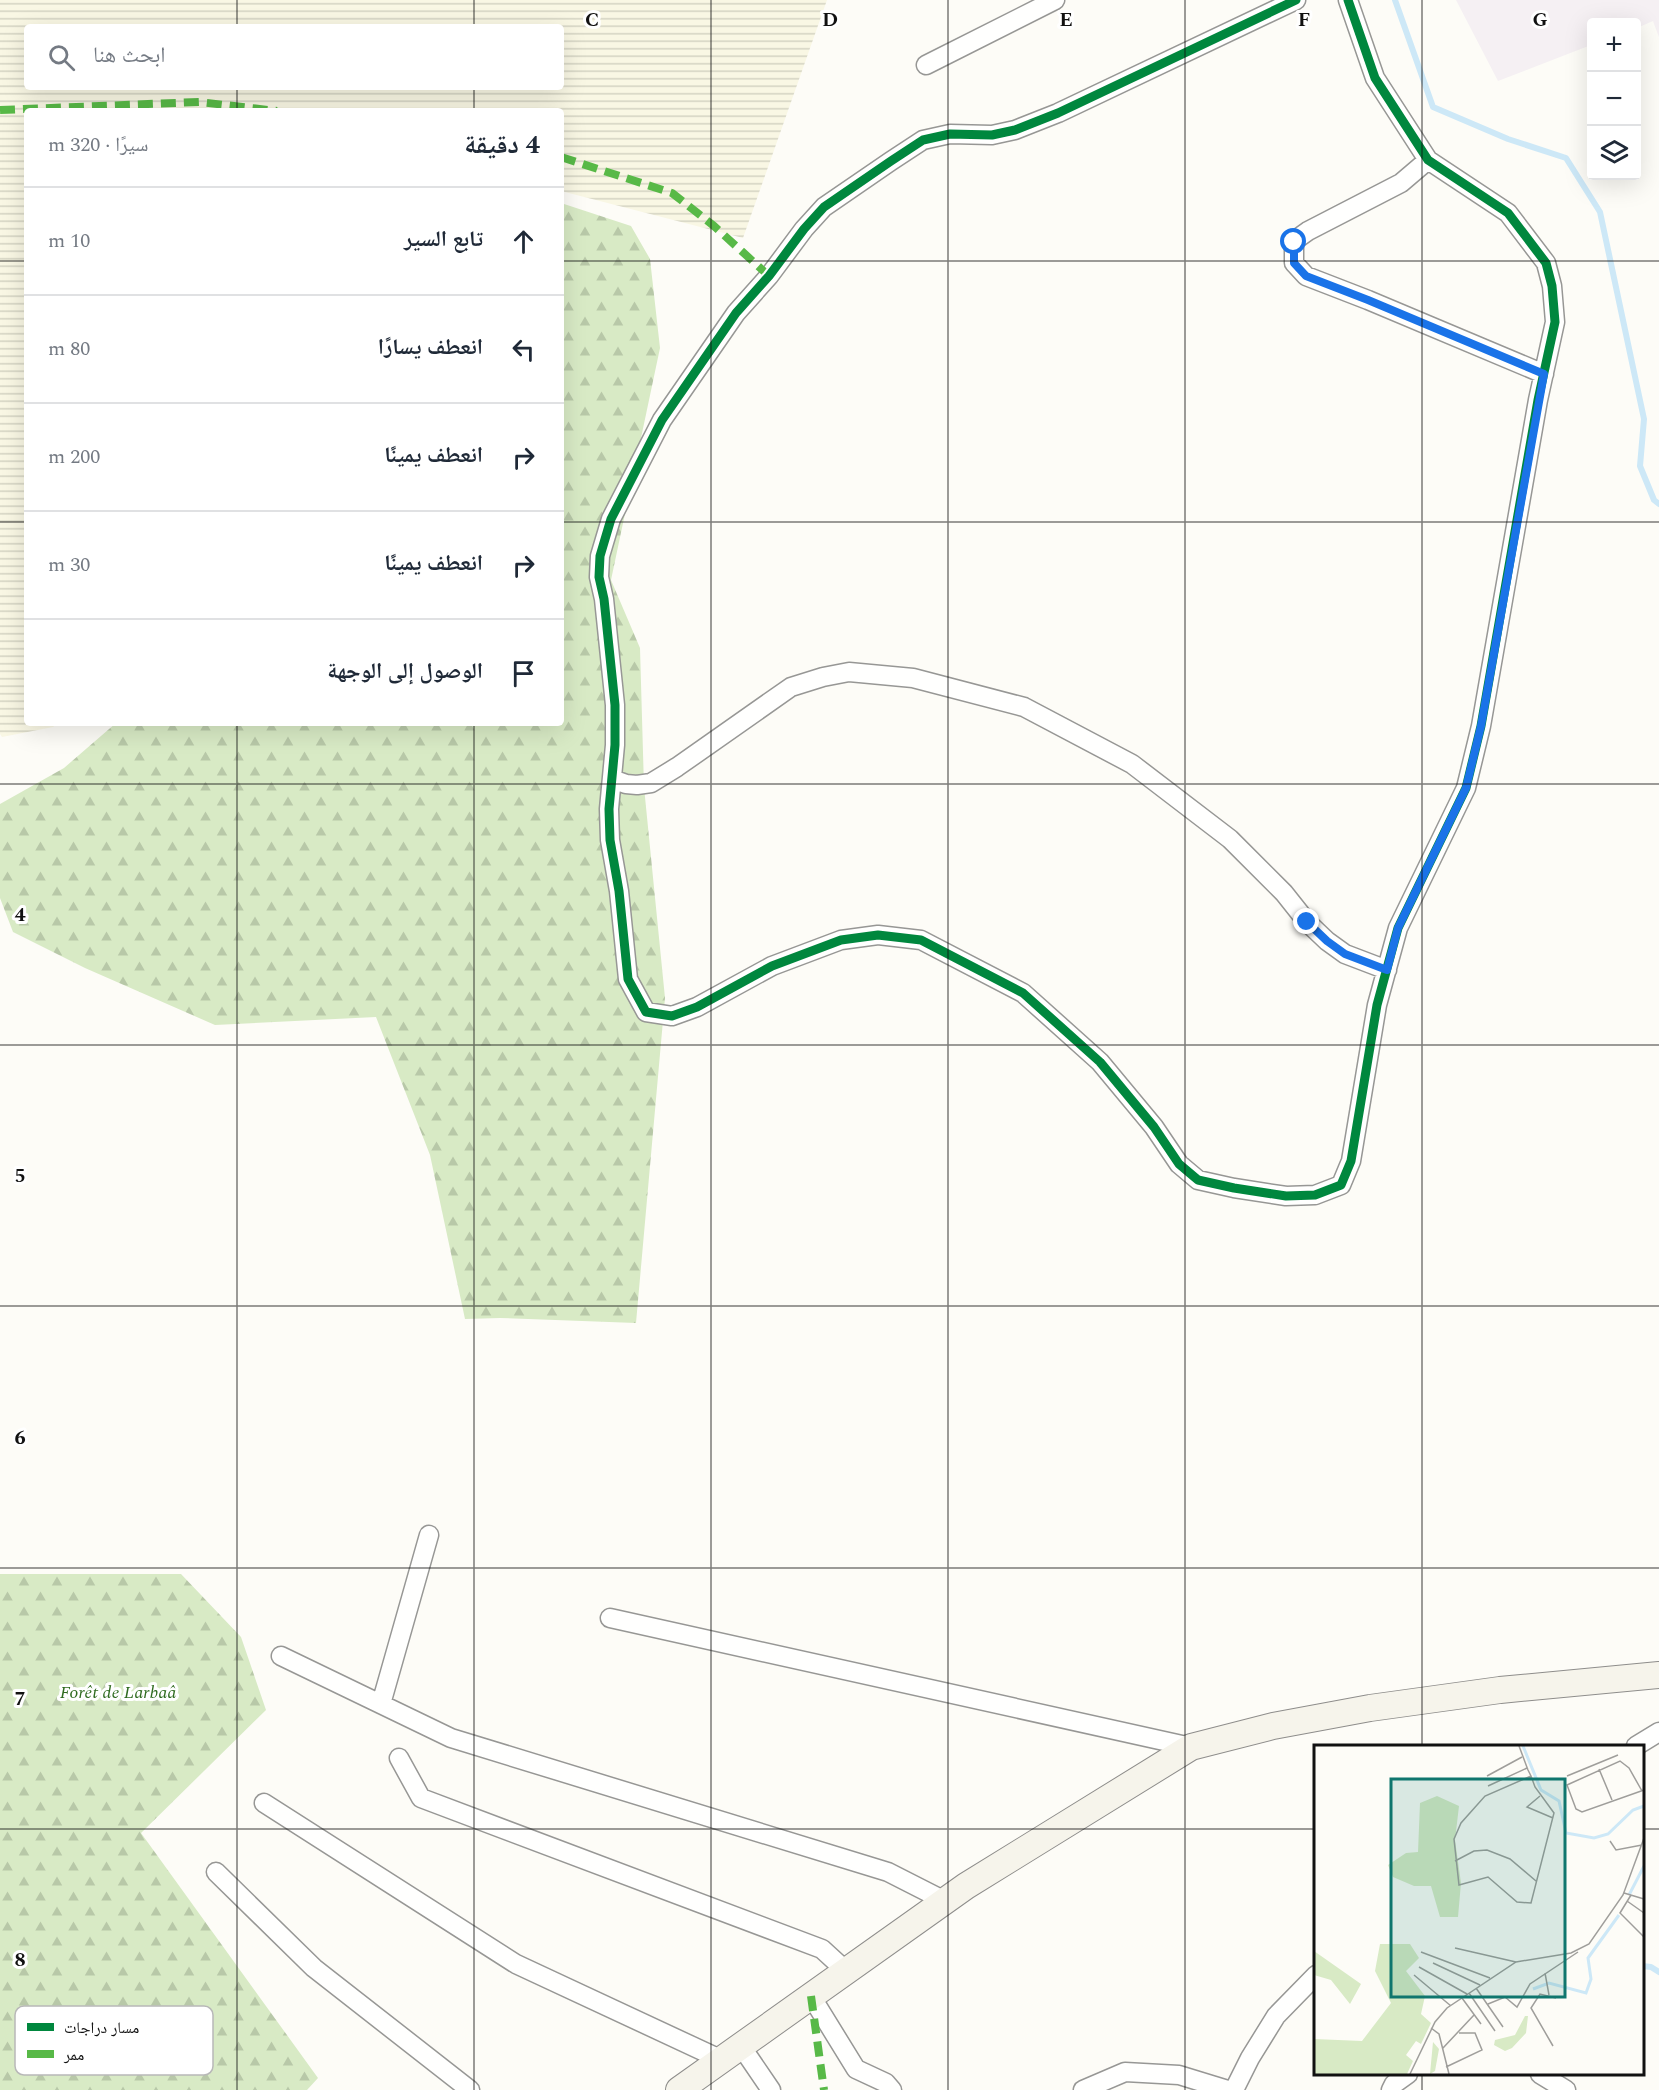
<!DOCTYPE html>
<html lang="ar">
<head>
<meta charset="utf-8">
<style>
  :root { --surface:#fff; --page:#f6f6f7; --text:#1f2937; --muted:#747a83; --line:#e0e1e3 }
  body { margin:0; font-family:Spectral,"Noto Naskh Arabic",serif; background:var(--page); color:var(--text); direction:rtl }
  .controls { position:absolute; right:18px; top:18px; display:grid; overflow:hidden; border-radius:6px; box-shadow:0 6px 24px #0002 }
  .controls button { width:54px; height:54px; display:grid; place-items:center; padding:0; border:0; border-bottom:2px solid var(--line); background:var(--surface); color:var(--text); font:30px sans-serif }
  .stop { position:absolute; width:18px; height:18px; margin:-14px; border:4px solid #1a73e8; border-radius:50%; background:#fff }
  .stop.end { background:#1a73e8; border-color:#fff; box-shadow:0 2px 6px #0008 }
  .list { margin:0; padding:0; list-style:none }
  h2 { display:flex; justify-content:space-between; align-items:center; height:78px; margin:0; padding:0 24px; font-size:26px }
  h2 small { font-size:20px; font-weight:400; color:var(--muted) }
  .list li { display:grid; grid-template-columns:39px 1fr auto; gap:18px; align-items:center; box-sizing:border-box; height:108px; padding:0 24px; border-top:2px solid var(--line) }
  .list b { display:block; font-size:22px; white-space:nowrap }
  .list em { font-size:20px; font-style:normal; color:var(--muted) }
  .icon { flex:none; width:33px; height:33px; fill:none; stroke:currentColor; stroke-width:2; stroke-linecap:round; stroke-linejoin:round }
  .map { position:relative; flex:none; width:1659px; height:2090px; overflow:hidden; direction:ltr }
  .search { position:absolute; background:var(--surface); box-shadow:0 6px 24px #0002; left:24px; top:24px; width:540px; height:66px; display:flex; align-items:center; gap:15px; box-sizing:border-box; padding:0 21px; border-radius:6px; color:var(--muted); font-size:22px }
  .panel { position:absolute; background:var(--surface); box-shadow:0 6px 24px #0002; left:24px; top:108px; width:540px; height:618px; border-radius:6px; direction:rtl }
  .map>svg:first-child { display:block }
</style>
</head>
<body>
<div class="map">
<svg width="1659" height="2090" viewBox="0 0 1659 2090">
  <defs>
    <pattern id="farmland-rules" width="6" height="5" patternUnits="userSpaceOnUse" patternTransform="scale(1.5)"><rect width="6" height="5" fill="#f9f7e4"/><path d="M0 2.5h6" fill="none" stroke="#d4d3c3"/></pattern>
    <pattern id="forest-firs" width="22" height="20" patternUnits="userSpaceOnUse" patternTransform="scale(1.5)"><rect width="22" height="20" fill="#d8eac5"/><path d="M5 1l3.5 6h-7zM16 11l3.5 6h-7z" fill="#b8c8a8"/></pattern>
  </defs>
  <rect width="100%" height="100%" fill="#fdfcf7"/>
  <path fill="#f5f0f3" d="M1456,0H1659V37L1653,21L1637,28L1636,22H1592L1591,45L1498,81Z"/>
  <path fill="url(#farmland-rules)" fill-rule="evenodd" d="M0,0H827L743,238L561,191V111H27V723H58L53,727L2,737L0,734ZM27,27H561V87H27Z"/>
  <path fill="url(#forest-firs)" d="M561,203L631,226L650,259L660,348L611,580L640,648L644,787L665,998L636,1323L500,1318L465,1319L430,1155L376,1017L215,1025L85,968L13,932L0,898V804L64,768L116,723H561Z
    M0,1574H181L241,1637L266,1710L141,1833L318,2078L307,2090H0Z"/>
  <g fill="none" stroke-linecap="round" stroke-linejoin="round">
    <path stroke="#cde8f7" stroke-width="6" d="M1395,0L1433,107L1508,139L1566,158L1600,212L1644,419L1640,466L1654,500L1659,504
      M1642,1966L1651,1967L1659,1972"/>
    <defs>
      <path id="street" d="M1296,0L1058,113L1015,130L992,135L950,134L923,140L891,161L824,207L804,229L769,276L736,313L662,420L611,519L600,556L599,577L604,599L615,705V745L609,809L610,840L619,891L628,979L646,1012L672,1016L697,1007L772,966L841,940L878,935L921,940L1023,993L1100,1062L1154,1127L1179,1164L1198,1180L1234,1188L1286,1196L1315,1195L1341,1185L1351,1161L1377,1005L1398,928L1466,788L1481,726L1538,400L1555,322L1552,286L1546,263L1508,213L1428,160L1375,78L1348,0
        M926,65L1055,0
        M1428,160L1401,183L1308,231L1294,241V263L1306,276L1368,300L1544,374
        M612,779L626,784L637,785L651,783L677,767L791,687L823,677L849,672L913,678L1024,707L1132,764L1230,839L1284,893L1307,922L1327,941L1345,954L1387,970
        M610,1618L1191,1747
        M281,1656L451,1738L888,1872L945,1901
        M381,1704L429,1535
        M1636,1746L1659,1732
        M399,1758L421,1798L822,1949L846,1971
        M264,1803L516,1964L722,2060
        M216,1872L314,1968L470,2090
        M811,1996L856,2069L886,2083L892,2090
        M741,2046L771,2090
        M1540,2074L1566,2090
        M1083,2090L1125,2072L1179,2075L1228,2090
        M1234,2090L1250,2058L1276,2016L1316,1975
        M1391,2090L1394,2084L1408,2074"/>
      <path id="secondary" d="M679,2090L966,1886L1191,1747L1273,1726L1370,1708L1500,1690L1659,1675"/>
    </defs>
    <use href="#street" stroke="#979795" stroke-width="21"/>
    <use href="#secondary" stroke="#8e8d8b" stroke-width="28"/>
    <use href="#street" stroke="#fffffe" stroke-width="18"/>
    <use href="#secondary" stroke="#f6f4eb" stroke-width="26"/>
    <path stroke="#58b947" stroke-width="8" stroke-dasharray="15 8" stroke-linecap="butt" d="M0,110L199,102L277,111
      M561,157L672,193L714,226L769,276
      M811,1996L824,2090"/>
    <defs>
      <path id="cycleway" d="M1296,0L1058,113L1015,130L992,135L950,134L923,140L891,161L824,207L804,229L769,276L736,313L662,420L611,519L600,556L599,577L604,599L615,705V745L609,809L610,840L619,891L628,979L646,1012L672,1016L697,1007L772,966L841,940L878,935L921,940L1023,993L1100,1062L1154,1127L1179,1164L1198,1180L1234,1188L1286,1196L1315,1195L1341,1185L1351,1161L1377,1005L1398,928L1466,788L1481,726L1538,400L1555,322L1552,286L1546,263L1508,213L1428,160L1375,78L1348,0"/>
    </defs>
    <use href="#cycleway" stroke="#fff" stroke-width="13"/>
    <use href="#cycleway" stroke="#00873e" stroke-width="9"/>
  </g>
  <g fill="none" stroke-linecap="round" stroke-linejoin="round">
    <path stroke="#1a73e8" stroke-width="8" d="M1294,242V263L1306,276L1368,300L1544,374L1481,726L1466,788L1398,928L1387,970L1345,954L1327,941L1307,922"/>
  </g>
  <path fill="none" stroke="#111" stroke-width="1.5" stroke-opacity="0.55" d="M237,0V27M474,0V27M711,0V2090M948,0V2090M1185,0V2090M1422,0V1746M237,87V111M474,87V111M0,261H27M561,261H1659M0,522H27M561,522H1659M237,723V2090M474,723V2090M0,784H1659M0,1045H1659M0,1306H1659M0,1568H1659M0,1829H1316M1642,1829H1659M1422,2074V2090"/>
  <g text-anchor="middle" stroke-width="6" stroke-linejoin="round" paint-order="stroke">
    <g font-size="18" font-style="italic" fill="#2f6b1f" stroke="#fff">
      <text x="118" y="1698">Forêt de Larbaâ</text>
    </g>
  </g>
  <g transform="translate(1314 1745)">
    <rect width="330" height="330" fill="#fdfcf7"/>
    <path d="M123,51L145,61L141,95L147,138L144,172H126L117,141H100L79,132L74,120L92,108L104,107L106,58ZM66,199H96L105,213L92,226L111,251L107,269L117,278L107,299L102,296L92,310L99,316L93,329H0V294L48,296L77,258L61,226ZM0,206L47,239L36,259L17,235L0,230ZM211,271H214L212,288L198,303L191,306L180,300L181,295L201,290ZM119,297L125,304L121,326L116,329Z" fill="#d8eac5"/>
    <path fill="none" stroke="#cde8f7" stroke-width="3" d="M209,1L227,45L245,56L252,88L280,93L294,89L319,65L330,61M315,150L330,121M219,244L235,238L272,248L277,234L274,213L305,170"/>
    <path fill="none" stroke="#9f9e9b" stroke-width="1.5" d="M205,1L214,25L217,31L221,42L240,68L217,158L203,157L174,132L145,140L140,94L147,78L171,51L217,31M285,24L298,55M173,31L208,12M253,31L304,10M174,41L213,23M328,46L315,23L306,16L253,40L262,64L268,67L330,45M226,51L213,62L239,73M296,96L302,105L328,100M141,116L160,106L173,105L196,114L222,136M310,148L330,154M317,150L306,168L330,192M313,156L330,168M141,203L202,217M107,207L176,233M119,218L166,240M105,222L153,249M231,228L235,250M100,230L137,261M162,243L189,282M155,248L181,286M148,253L167,279M174,259L191,252L203,262L216,239L264,207M117,283L125,289L135,329M239,301L217,263L226,249L242,253M129,303L160,270M132,322L168,305L161,288H145M96,329L121,277L133,263L202,217L257,208L275,199L309,150L330,93"/>
    <path fill="#0f766e" fill-opacity="0.15" stroke="#0f766e" stroke-width="3" d="M77,34H251V252H77Z"/>
    <rect width="330" height="330" fill="none" stroke="#111" stroke-width="3"/>
  </g>
  <rect x="15" y="2006" width="198" height="69" rx="9" fill="#fff" stroke="#b8b8b8" stroke-width="1.5"/>
  <rect x="27" y="2023" width="27" height="8" fill="#00873e"/>
  <rect x="27" y="2050" width="27" height="8" fill="#58b947"/>
  <g font-size="16" fill="#111">
    <text x="64" y="2033">مسار دراجات</text>
    <text x="64" y="2060">ممر</text>
  </g>
  <g font-size="20" text-anchor="middle" font-weight="bold" fill="#111" stroke="#fff" stroke-width="6" stroke-linejoin="round" paint-order="stroke">
    <text x="592" y="26">C</text>
    <text x="830" y="26">D</text>
    <text x="1066" y="26">E</text>
    <text x="1304" y="26">F</text>
    <text x="1540" y="26">G</text>
    <text x="20" y="921">4</text>
    <text x="20" y="1182">5</text>
    <text x="20" y="1444">6</text>
    <text x="20" y="1705">7</text>
    <text x="20" y="1966">8</text>
  </g>
</svg>
<div class="controls">
<button>+</button>
<button>−</button>
<button><svg class="icon" aria-label="layers" viewBox="0 0 24 24"><path d="M12 4l9 5-9 5-9-5zM3 14l9 5 9-5"/></svg></button>
</div>
<div class="stop" style="left:1294px;top:242px"></div>
<div class="stop end" style="left:1307px;top:922px"></div>
<div class="search"><svg class="icon" aria-label="search" viewBox="0 0 24 24"><circle cx="10" cy="10" r="6"/><path d="M15 15l6 6"/></svg>ابحث هنا</div>
<section class="panel">
<h2>4 دقيقة<small>سيرًا · 320 m</small></h2>
<ul class="list">
<li><svg class="icon" aria-label="ahead" viewBox="0 0 24 24"><path d="M12 20V5M6 11l6-6 6 6"/></svg><div><b>تابع السير</b></div><em>10 m</em></li>
<li><svg class="icon" aria-label="left" viewBox="0 0 24 24"><path d="M17 20v-9H6M10 6l-5 5 5 5"/></svg><div><b>انعطف يسارًا</b></div><em>80 m</em></li>
<li><svg class="icon" aria-label="right" viewBox="0 0 24 24"><path d="M7 20v-9h11M14 6l5 5-5 5"/></svg><div><b>انعطف يمينًا</b></div><em>200 m</em></li>
<li><svg class="icon" aria-label="right" viewBox="0 0 24 24"><path d="M7 20v-9h11M14 6l5 5-5 5"/></svg><div><b>انعطف يمينًا</b></div><em>30 m</em></li>
<li><svg class="icon" aria-label="arrive" viewBox="0 0 24 24"><path d="M6 21V4h12l-3 4 3 4H6"/></svg><div><b>الوصول إلى الوجهة</b></div></li>
</ul>
</section>
</div>
</body>
</html>
